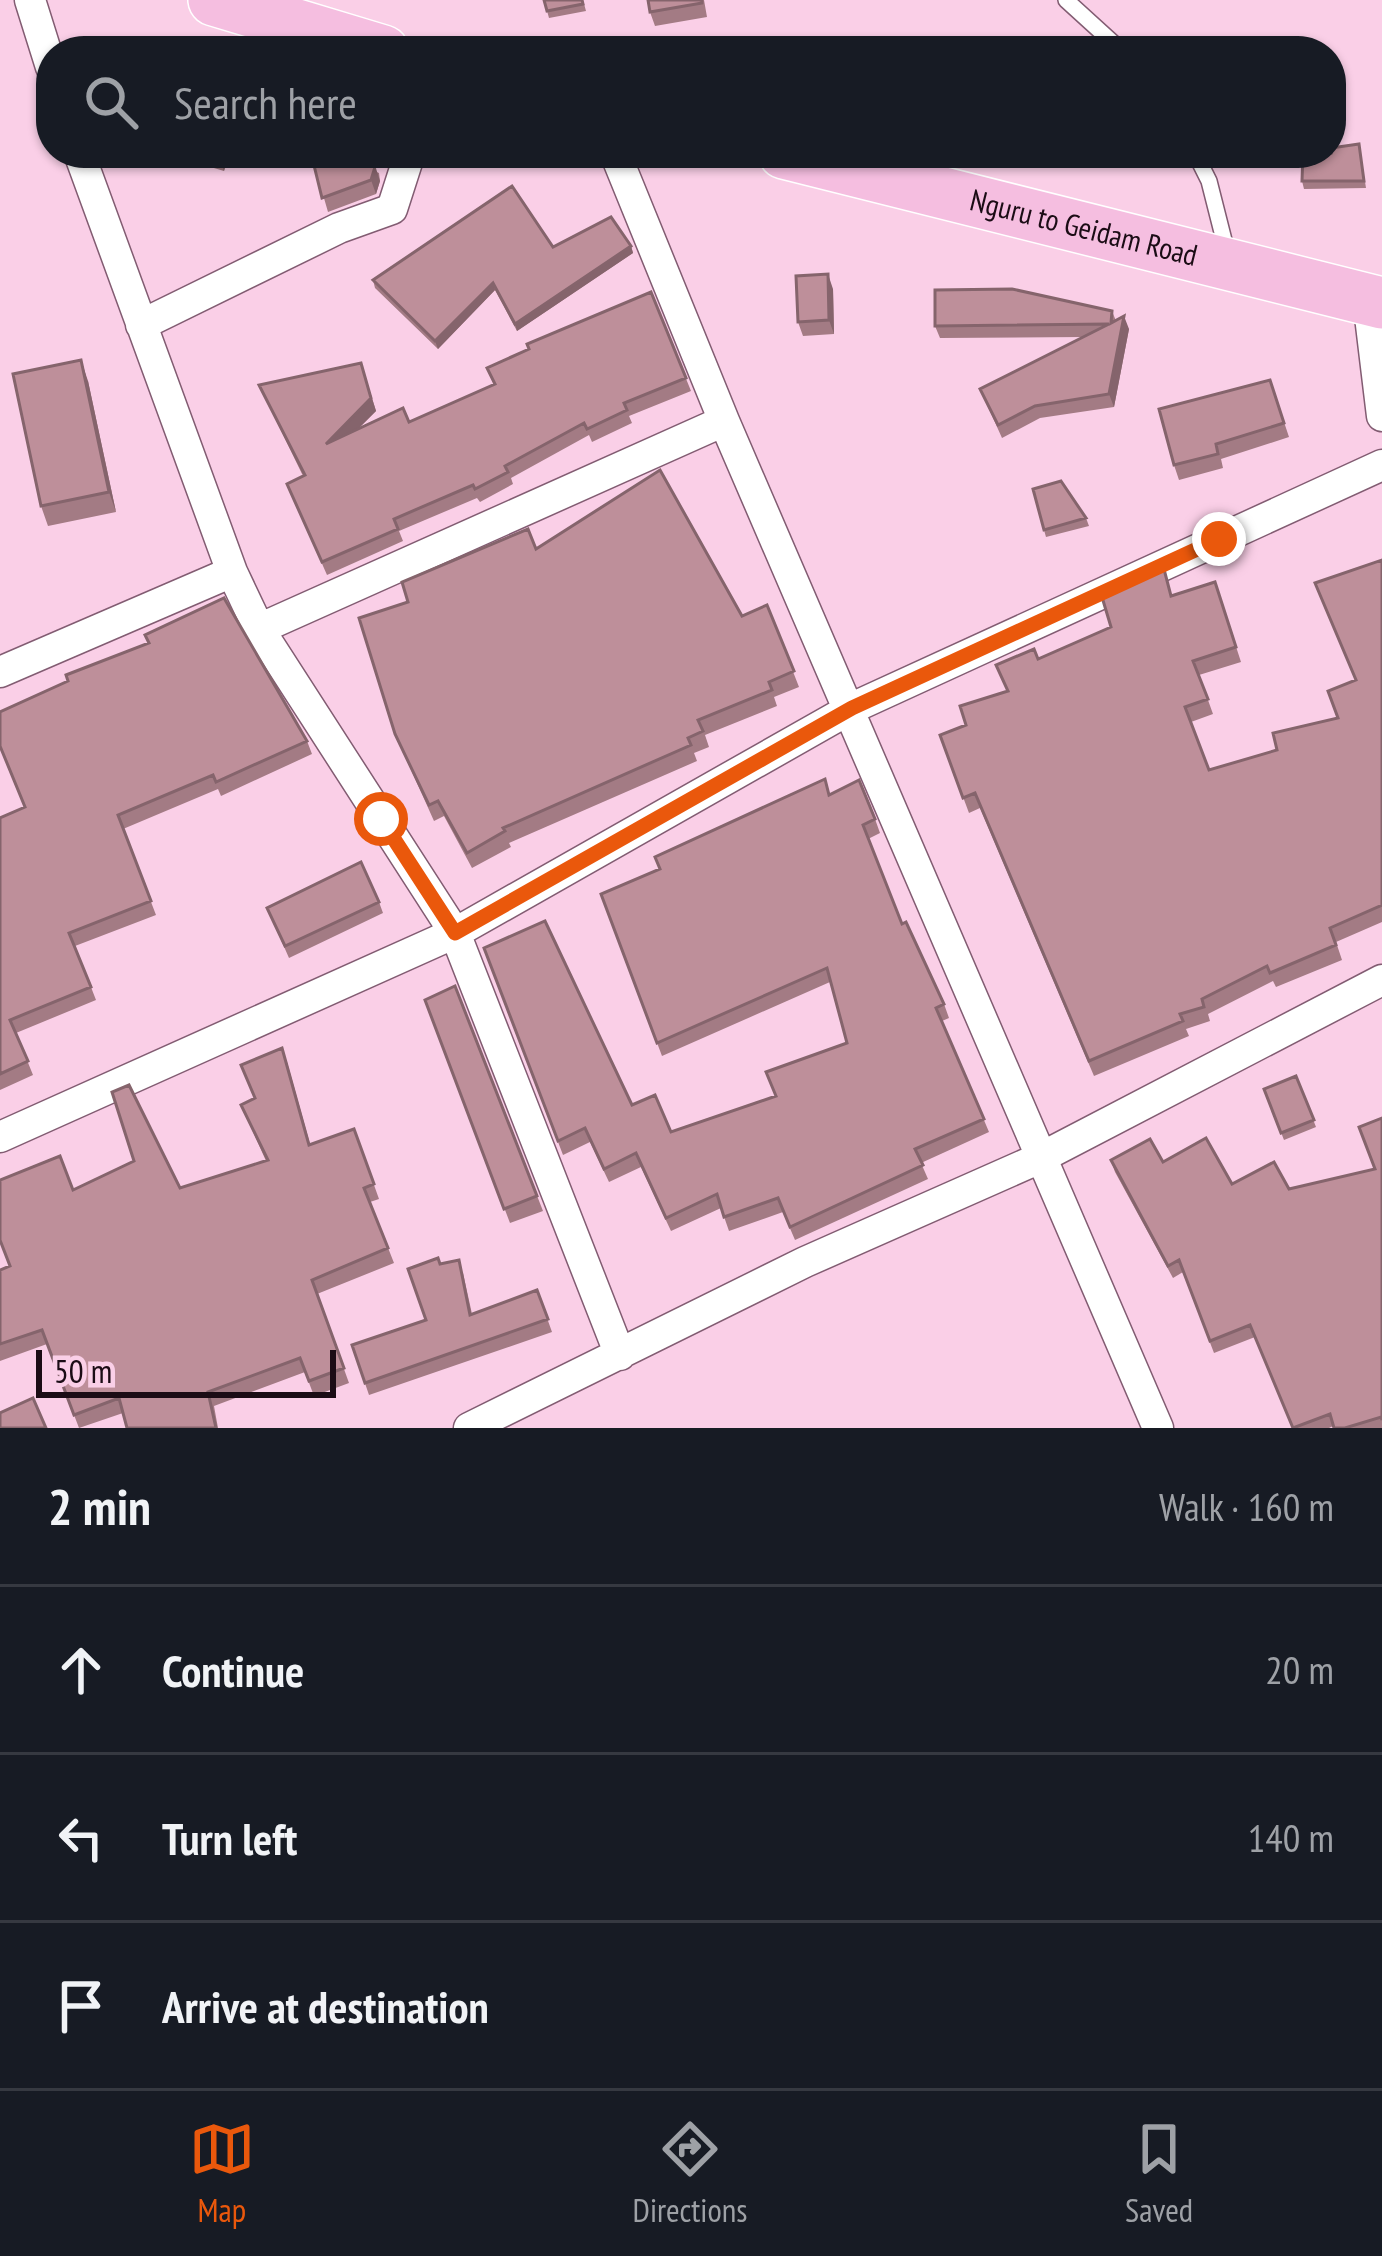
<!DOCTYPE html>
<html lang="en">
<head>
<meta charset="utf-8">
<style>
  :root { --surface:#171b24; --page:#242831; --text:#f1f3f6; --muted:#9ea1a6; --line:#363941; --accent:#ea580c }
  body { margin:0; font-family:"PT Sans Narrow",sans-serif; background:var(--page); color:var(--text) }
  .scale { position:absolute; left:36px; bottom:30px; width:300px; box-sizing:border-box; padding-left:12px; border:6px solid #1b0c15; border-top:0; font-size:33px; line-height:42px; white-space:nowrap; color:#1b0c15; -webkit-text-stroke:9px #facfe7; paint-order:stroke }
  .stop { position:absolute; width:36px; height:36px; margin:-27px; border:9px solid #ea580c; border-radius:50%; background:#fff }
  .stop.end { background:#ea580c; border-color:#fff; box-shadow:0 3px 12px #0008 }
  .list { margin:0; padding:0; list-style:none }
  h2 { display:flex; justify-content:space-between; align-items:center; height:156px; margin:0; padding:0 48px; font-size:51px }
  h2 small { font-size:39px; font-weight:400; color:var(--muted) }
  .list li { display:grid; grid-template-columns:78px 1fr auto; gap:36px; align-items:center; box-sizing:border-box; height:168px; padding:0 48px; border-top:3px solid var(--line) }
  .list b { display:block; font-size:45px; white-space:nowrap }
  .list em { font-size:39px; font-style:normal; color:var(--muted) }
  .icon { flex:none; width:66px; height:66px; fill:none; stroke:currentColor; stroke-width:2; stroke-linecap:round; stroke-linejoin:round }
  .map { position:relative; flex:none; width:1382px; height:1428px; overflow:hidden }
  .search { position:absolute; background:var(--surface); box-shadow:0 3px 9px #0004; left:36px; right:36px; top:36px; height:132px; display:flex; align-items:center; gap:30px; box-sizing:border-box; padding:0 42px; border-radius:48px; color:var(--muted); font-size:45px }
  .sheet { height:660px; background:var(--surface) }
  nav { display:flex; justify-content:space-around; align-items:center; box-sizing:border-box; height:168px; border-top:3px solid var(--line); background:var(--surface); font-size:33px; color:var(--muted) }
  nav a { display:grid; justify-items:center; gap:6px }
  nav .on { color:var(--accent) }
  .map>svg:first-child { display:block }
</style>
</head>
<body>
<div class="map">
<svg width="1382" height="1428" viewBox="0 0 1382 1428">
  <rect width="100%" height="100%" fill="#facfe7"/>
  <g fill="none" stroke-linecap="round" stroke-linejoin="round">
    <defs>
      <path id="lane" d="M1066,0L1122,51
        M1195,153L1209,181L1227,252"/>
      <path id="street" d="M30,0L51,67
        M79,153L232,572L259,629L455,933L620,1355
        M615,153L724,421L1158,1428
        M1368,300L1382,416
        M141,325L339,228L392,209L410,153
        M259,629L724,421
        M0,672L232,572
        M0,1137L455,933L852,708L1382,465
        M469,1428L805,1262L1040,1158L1382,980"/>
      <g id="primary">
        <path d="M214,0L383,51"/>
        <path id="s1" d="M784,153L1382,303"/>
      </g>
    </defs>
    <use href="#lane" stroke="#825c72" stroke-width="18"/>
    <use href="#street" stroke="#825c72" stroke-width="33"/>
    <use href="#primary" stroke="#fff" stroke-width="54"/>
    <use href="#lane" stroke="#fff" stroke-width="15"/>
    <use href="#street" stroke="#fff" stroke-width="30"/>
    <use href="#primary" stroke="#f5bee0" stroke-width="51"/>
  </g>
  <path fill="#a37b84" d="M544,0H583L586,11L549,18Z
    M704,0L707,17L655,26L650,12Z
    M1359,144L1366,188L1304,189L1302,181Z
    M163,153H229L224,171Z
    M311,153H355L357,163L379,173L380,181L376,194L328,212Z
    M1104,153H1130L1128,160Z
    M631,246L633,253L517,331L495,290L438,349L375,288L373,280L553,247Z
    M833,289L834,334L803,336L798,322Z
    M651,292L691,391L629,416L632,423L592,442L589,435L511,478L513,484L480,502L477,498L399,531L403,541L327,575L287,484L303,476L259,385L361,363L376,411L358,429L409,422L494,385L487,368Z
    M1112,311L1116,321L1129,329L1114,407L1040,418L1002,438L980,389L1083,337L940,338L935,326Z
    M1270,380L1289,437L1221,459L1223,468L1179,480L1174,465Z
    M88,381L116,512L48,526L41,506Z
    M1086,518L1089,526L1046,537L1044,530Z
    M536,549L742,616L767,605L799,687L774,697L777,706L705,735L709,747L694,753L697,761L509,843L511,847L472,868L444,816L434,821L395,734L408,602Z
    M1382,560V922L1336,942L1342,960L1276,987L1273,981L1208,1014L1210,1021L1186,1029L1189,1036L1094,1076L980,808L969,813L940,735L966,725L1007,691L996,665L1038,659L1111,627L1172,596L1215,582L1241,662L1199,675L1213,714L1191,722L1209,770L1277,750L1338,718L1355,680Z
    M307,741L312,754L221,796L218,789L123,829L156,915L75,946L96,1000L16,1033L33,1075L0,1090V818Z
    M831,794L875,819L880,833L868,839L902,924L944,1004L949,1018L942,1021L989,1132L921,1163L928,1179L795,1240L783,1212L729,1231L721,1208L671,1231L641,1167L609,1182L590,1142L563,1155L484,948L632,1105L671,1132L776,1096L847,1043L830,982L662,1056L601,894Z
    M379,902L383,913L289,958L267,908Z
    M455,986L543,1211L510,1223L425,1000Z
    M287,1062L310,1144L354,1129L379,1199L370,1202L394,1263L317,1294L349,1383L314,1396L305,1372L214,1406L218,1428H127L123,1413L79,1428L47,1344L0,1361V1270L10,1266L73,1190L180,1188L266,1161L241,1105L255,1099Z
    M1296,1076L1316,1127L1284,1140L1264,1089Z
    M1382,1118V1428H1334L1333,1426L1329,1428H1293L1255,1337L1214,1353L1183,1272L1173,1278L1115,1172L1111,1160L1163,1162L1232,1184L1289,1189L1375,1169Z
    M440,1264L463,1273L472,1314L537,1290L552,1332L369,1395L352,1345L426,1320Z"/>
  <path fill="#85646c" d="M220,153H229L224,171L219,156Z
    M373,159L380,181L376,194L371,180Z
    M631,246L633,253L517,331L515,324Z
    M828,274L833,289L834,334L829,320Z
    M493,283L495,290L438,349L435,341Z
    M1124,316L1129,329L1114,407L1109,394Z
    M81,360L88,381L116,512L109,492Z
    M361,363L376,411L330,457L326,444Z"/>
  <path fill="#be8f9a" stroke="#85646c" stroke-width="3" d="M544,0H582L583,4L547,11Z
    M648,0H702V3L650,12Z
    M1359,144L1364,181H1302L1303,153H1331V148Z
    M311,153H353L356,163L373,159L375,167L371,180L322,198Z
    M512,186L553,247L611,217L631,246L515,324L493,283L435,341L373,280Z
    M828,274L829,320L798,322L796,276Z
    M1012,289L1112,311L1111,323L1124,316L1109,394L1035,406L998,425L980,389L1109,324L935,326V290Z
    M651,292L686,378L624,403L627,410L587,429L584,423L505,466L508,472L475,489L473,485L394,519L398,529L322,562L287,484L305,475L259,385L361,363L371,398L326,444L403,408L409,422L495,384L487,368L529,349L527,344Z
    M81,360L109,492L41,506L13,374Z
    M1270,380L1284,423L1216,444L1218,454L1174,465L1159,409Z
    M660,470L742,616L767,605L794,671L769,682L772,690L698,720L703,731L688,738L691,745L503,828L505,831L467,853L438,801L429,805L395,734L359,618L408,602L402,582L528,529L536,549Z
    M1061,481L1086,518L1044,530L1033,489Z
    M1382,560V905L1330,928L1336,945L1270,973L1267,966L1202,999L1204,1007L1180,1014L1183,1021L1089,1061L975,793L963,798L940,735L966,725L960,706L1008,691L996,665L1034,649L1038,659L1111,627L1102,597L1164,569L1171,596L1215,582L1236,647L1193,661L1208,699L1185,707L1209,770L1277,750L1273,733L1338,718L1328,691L1356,680L1315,583Z
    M224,598L307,741L216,782L213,775L118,815L151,901L69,933L91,987L10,1020L28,1061L0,1074V818L25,807L0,746V712L68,681L66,675L149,643L145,635Z
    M825,779L829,795L859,780L875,819L863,825L902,924L906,922L944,1004L936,1008L984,1119L915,1149L923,1165L790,1227L778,1198L724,1217L717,1194L666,1218L636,1153L604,1169L585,1128L558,1141L484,948L545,921L632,1105L655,1095L671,1132L776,1096L766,1072L847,1043L827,968L657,1043L601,894L660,869L655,857Z
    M361,862L379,902L285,946L267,908Z
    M455,986L537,1196L504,1209L425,1000Z
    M282,1048L309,1145L354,1129L374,1184L364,1188L388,1248L312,1280L344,1368L309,1381L300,1358L208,1392L216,1428H127L119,1398L74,1415L42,1330L0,1344V1270L10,1266L0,1240V1180L60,1156L73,1190L134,1161L112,1092L129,1085L180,1188L268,1160L241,1105L255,1098L241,1065Z
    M1296,1076L1314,1120L1281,1133L1264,1089Z
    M1382,1118V1420L1381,1417L1345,1428H1334L1330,1414L1293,1428L1250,1325L1210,1341L1179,1260L1168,1266L1111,1160L1150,1139L1163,1162L1206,1138L1232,1184L1274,1162L1289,1189L1375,1169L1359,1127Z
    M438,1258L440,1264L459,1260L470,1315L537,1290L548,1319L365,1383L352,1345L426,1320L408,1269Z
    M33,1398L46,1428H0V1413Z"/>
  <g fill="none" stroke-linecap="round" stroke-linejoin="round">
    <path stroke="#ea580c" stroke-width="15" d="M381,819L455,933L852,708L1219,539"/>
  </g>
  <g text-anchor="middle" stroke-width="12" stroke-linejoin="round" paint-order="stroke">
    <g font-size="30" fill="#1b0c15" stroke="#facfe7">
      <text dy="10" stroke="none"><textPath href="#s1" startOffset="309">Nguru to Geidam Road</textPath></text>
    </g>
  </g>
</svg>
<div class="scale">50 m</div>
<div class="stop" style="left:381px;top:819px"></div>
<div class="stop end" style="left:1219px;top:539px"></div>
<div class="search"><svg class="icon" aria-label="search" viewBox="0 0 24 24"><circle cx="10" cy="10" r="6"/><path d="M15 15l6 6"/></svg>Search here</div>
</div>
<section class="sheet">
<h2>2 min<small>Walk · 160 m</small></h2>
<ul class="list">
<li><svg class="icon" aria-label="ahead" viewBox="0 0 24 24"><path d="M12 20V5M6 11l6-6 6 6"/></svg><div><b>Continue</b></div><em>20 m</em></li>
<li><svg class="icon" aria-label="left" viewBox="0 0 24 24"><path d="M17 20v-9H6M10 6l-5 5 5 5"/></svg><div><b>Turn left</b></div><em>140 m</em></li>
<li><svg class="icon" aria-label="arrive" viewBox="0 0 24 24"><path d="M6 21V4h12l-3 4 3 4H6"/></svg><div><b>Arrive at destination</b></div></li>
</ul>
</section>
<nav>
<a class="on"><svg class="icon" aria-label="map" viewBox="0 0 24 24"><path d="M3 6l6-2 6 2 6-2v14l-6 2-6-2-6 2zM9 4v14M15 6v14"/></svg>Map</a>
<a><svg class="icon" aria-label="directions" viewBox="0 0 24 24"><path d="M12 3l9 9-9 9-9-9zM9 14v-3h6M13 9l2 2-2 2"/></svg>Directions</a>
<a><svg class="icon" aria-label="saved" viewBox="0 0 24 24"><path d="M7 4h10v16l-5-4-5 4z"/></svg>Saved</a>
</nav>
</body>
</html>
